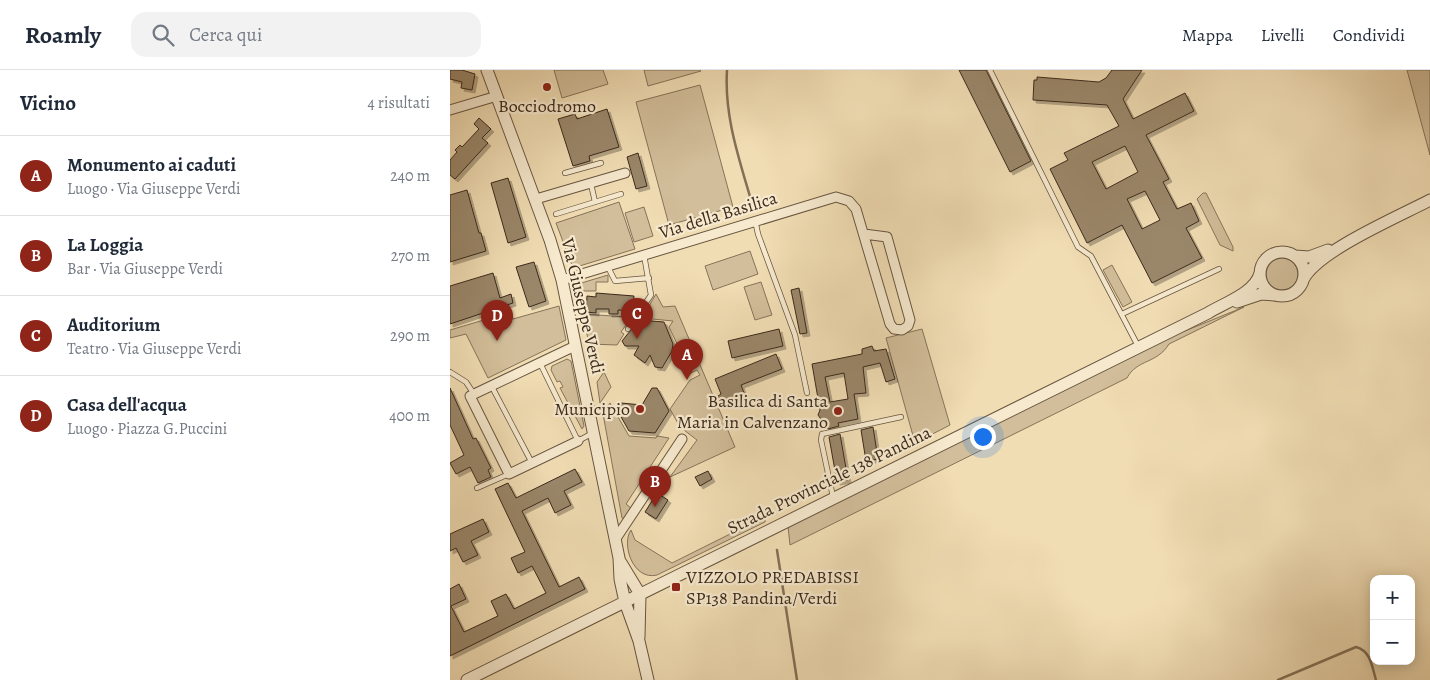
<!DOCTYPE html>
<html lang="it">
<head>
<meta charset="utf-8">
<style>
  :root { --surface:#fff; --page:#f2f2f3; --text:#1f2937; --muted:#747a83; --line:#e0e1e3; --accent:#8f2418 }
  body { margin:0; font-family:Alegreya,serif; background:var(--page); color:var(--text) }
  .controls { position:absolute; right:15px; bottom:15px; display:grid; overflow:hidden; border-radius:10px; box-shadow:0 2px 12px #0003 }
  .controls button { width:45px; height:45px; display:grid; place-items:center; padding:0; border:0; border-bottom:1px solid var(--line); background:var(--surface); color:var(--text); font:25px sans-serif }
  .you { position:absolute; left:532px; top:366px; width:18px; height:18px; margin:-12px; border:4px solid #fff; border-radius:50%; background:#1a73e8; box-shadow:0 0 0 8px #1a73e833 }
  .badge { display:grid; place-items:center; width:32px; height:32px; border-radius:50%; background:var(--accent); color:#fff; font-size:16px; font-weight:700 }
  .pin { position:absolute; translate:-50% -41px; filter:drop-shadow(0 1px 2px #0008) }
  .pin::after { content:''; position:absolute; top:26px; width:18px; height:15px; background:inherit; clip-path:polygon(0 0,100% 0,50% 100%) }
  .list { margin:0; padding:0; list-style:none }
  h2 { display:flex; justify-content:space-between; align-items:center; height:65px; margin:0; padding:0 20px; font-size:21px }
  h2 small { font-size:16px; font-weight:400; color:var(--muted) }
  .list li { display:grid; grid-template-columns:32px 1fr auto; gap:15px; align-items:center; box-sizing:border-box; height:80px; padding:0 20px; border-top:1px solid var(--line) }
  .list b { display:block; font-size:19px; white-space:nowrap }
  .list p { margin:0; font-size:16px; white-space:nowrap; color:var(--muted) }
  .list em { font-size:16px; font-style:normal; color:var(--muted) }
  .icon { flex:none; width:28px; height:28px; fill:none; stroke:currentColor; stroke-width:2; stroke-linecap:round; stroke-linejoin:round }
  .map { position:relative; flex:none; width:980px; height:610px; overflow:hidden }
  header { display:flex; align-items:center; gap:30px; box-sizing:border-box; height:70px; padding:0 25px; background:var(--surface); border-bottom:1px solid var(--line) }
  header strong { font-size:24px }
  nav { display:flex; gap:28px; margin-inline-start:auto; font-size:18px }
  .search { width:350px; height:45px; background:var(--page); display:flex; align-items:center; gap:12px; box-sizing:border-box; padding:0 18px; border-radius:15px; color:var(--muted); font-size:19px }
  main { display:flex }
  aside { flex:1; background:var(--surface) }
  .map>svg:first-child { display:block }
</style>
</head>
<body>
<header>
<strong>Roamly</strong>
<div class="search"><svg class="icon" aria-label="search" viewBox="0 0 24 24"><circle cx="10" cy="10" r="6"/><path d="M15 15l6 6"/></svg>Cerca qui</div>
<nav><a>Mappa</a><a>Livelli</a><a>Condividi</a></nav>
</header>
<main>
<aside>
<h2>Vicino<small>4 risultati</small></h2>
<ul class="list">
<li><span class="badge">A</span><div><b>Monumento ai caduti</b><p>Luogo · Via Giuseppe Verdi</p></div><em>240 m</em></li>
<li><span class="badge">B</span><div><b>La Loggia</b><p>Bar · Via Giuseppe Verdi</p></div><em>270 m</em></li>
<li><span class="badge">C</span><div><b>Auditorium</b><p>Teatro · Via Giuseppe Verdi</p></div><em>290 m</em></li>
<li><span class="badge">D</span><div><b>Casa dell'acqua</b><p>Luogo · Piazza G.Puccini</p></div><em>400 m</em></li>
</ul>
</aside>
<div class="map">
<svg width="980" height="610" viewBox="0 0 980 610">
  <defs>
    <filter id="shadow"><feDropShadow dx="3" dy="3" stdDeviation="0" flood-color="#0004"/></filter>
  </defs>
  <rect width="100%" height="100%" fill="#f1ddb4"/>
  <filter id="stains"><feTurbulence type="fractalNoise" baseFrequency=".004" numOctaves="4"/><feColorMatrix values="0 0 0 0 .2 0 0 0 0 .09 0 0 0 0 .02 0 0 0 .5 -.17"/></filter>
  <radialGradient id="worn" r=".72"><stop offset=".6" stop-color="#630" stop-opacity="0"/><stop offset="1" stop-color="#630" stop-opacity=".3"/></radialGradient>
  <path fill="#d2be9a" stroke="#86745a" d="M104,0H153L158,14L112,28Z
    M194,0H250L251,1L198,16Z
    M957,0H980V85Z
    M250,15L283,137L219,155L186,32Z
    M753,123H756L783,177V181L770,175L747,129Z
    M169,132L185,179L123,198L106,153Z
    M194,137L203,166L184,172L175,143Z
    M300,181L308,204L263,220L255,196Z
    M816 204a16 16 0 1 1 32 0a16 16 0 1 1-32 0Z
    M662,195L682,232L673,237L653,200Z
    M158,205V212H146V221H133V241L128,214Z
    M311,212L322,245L305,250L294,217Z
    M206,224L213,237L225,236L285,377L220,407L247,370L230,357L220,339L240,310L250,305L247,300L241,303L219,257L223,251L192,248Z
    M109,236L116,270L38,308L16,264L0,268V260L61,242L63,249Z
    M794,237L719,274C707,294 687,289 677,308L340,475L338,456L715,269Z
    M133,244L177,247L178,252L171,262L174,264L167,275L139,274Z
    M472,259L500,355L465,373L436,268Z
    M117,289L121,291L134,356L132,359L110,318L113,317L110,311L107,312L101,300L102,296Z
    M154,302L161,317L150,333L147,312Z
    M160,333L179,366L206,368L207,366L219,368L176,434L181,438L175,448H172L153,344Z
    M316,446L315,452L207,505C183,511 171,474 181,460L185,470L222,493Z"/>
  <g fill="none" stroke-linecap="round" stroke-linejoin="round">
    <path stroke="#837057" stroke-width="2.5" d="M277,0C274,48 290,91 303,137
      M327,480L347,610
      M828,610L906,577C921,581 922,597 926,610"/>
  </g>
  <path fill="#9a876a" stroke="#3b291a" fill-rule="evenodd" filter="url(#shadow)" d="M0,0H12L25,4L22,20L11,18L12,12L0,9Z
    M509,0H536L581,91L560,102Z
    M662,0H692L673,29L683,49L735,23L744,41L696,65L719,109L713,112L727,139L741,133L749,151L736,158L752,188L702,213L672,155L637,173L600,99L618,90L614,83L669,56L657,35L583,30L584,10H587V7L649,12L656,8ZM675,76L688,102L656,119L642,92ZM695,121L710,150L692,159L677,129Z
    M157,39L169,77L139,86L140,91L123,96L108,49L125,44L127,49Z
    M29,48L41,59L32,68L38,73L5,109L0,105V90L7,82L5,80L10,75L12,77L29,59L24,54Z
    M188,83L197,116L186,119L177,87Z
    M58,108L76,167L58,173L41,113Z
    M17,120L29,163H31L36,181L0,192V125Z
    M84,192L96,231L79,237L66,197Z
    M43,203L50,228L61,224L63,233L0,254V216Z
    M349,218L357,263L350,264L341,220Z
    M146,223L184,226L183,241L168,240V244H159V239H146V243L136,242L137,226L146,227Z
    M189,250L214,252L223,274L222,281L212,298L205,297L200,285L195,293L184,285L189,276H175L172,271Z
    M329,259L333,276L282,288L278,271Z
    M422,276L424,281L436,279L445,309L436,312L430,293L413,297L416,323L404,324L408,349L388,353L389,356L378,359L368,345L370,340L362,294L412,284V279ZM394,303L398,329L380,332L375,307Z
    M326,284L332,299L291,315L294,323L271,332L268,326L271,324L265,309Z
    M0,318L23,369L26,368L41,398L38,400L41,407L28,413L20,397L6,404L0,393L14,385L0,355Z
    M202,318H207L219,341L205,363L179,361L166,338L171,333L192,335Z
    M423,357L428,389L416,391L411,360Z
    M390,364L398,410L387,412L379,367Z
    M125,399L132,412L114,421L121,435L105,443L98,428L72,441L109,517L129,507L135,519L0,586V519L9,514L16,529L1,536L14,562L48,546L41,531L56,524L64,539L96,523L82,496L68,503L61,488L75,482L45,419L58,413L66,428Z
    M258,401L262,409L250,416L245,407Z
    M207,423L218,430L206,449L195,442Z
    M33,449L39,462L21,471L28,485L13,492L6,478L0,481V464Z"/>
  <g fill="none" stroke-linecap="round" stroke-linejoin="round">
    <defs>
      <path id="service" d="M540,0L628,177L641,186L688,276
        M115,103L151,93
        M141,114L145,132
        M106,144L171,124
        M305,150L308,164L345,265L357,323
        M158,197L165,211L199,208
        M672,244L769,199
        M178,259L201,225L194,185
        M90,293L128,371L141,364
        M0,302L16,312L24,324
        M41,315L82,393
        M27,418L59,404
        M383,427L371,370L372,364L451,347"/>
      <path id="minor" d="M0,40L47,26
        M86,129L175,103
        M112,210L386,127L399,131L406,139L440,254L444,259L452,260L458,256L460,250L437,167L414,164
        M125,276L20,326L59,404L128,371
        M165,470L232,369"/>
      <path id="tertiary" d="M37,0L100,170L112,210L169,488L170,509L175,532L189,571L198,610
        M810 204a22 22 0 1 1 44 0a22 22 0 1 1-44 0Z
        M845,186L859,187L878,180
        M853,210C867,181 950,146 980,130
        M787,232L811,224L824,225
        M170,491L190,524L189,567
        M17,610L758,243C774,233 805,223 810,203"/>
    </defs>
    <use href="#service" stroke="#685640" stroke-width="6"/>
    <use href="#minor" stroke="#685640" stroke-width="11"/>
    <use href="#tertiary" stroke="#685640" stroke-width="13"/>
    <use href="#service" stroke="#f6e9ce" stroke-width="4.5"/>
    <use href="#minor" stroke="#f6e9ce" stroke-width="9"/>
    <use href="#tertiary" stroke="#f6e9ce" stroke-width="11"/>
  </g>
  <g fill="#8f2418" stroke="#f6e9ce" stroke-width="2">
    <circle cx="97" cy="17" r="5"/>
    <circle cx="190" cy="339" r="5"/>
    <circle cx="388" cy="341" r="5"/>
    <rect x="221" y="512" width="10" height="10" rx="2.5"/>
  </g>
  <g text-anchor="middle" stroke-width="4.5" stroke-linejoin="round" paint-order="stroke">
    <g font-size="18" fill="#3b291a" stroke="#f6e9ce" text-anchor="end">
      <text x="97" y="42" text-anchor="middle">Bocciodromo</text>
      <text x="378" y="337">Basilica di Santa<tspan x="378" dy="21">Maria in Calvenzano</tspan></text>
      <text x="180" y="345">Municipio</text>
      <text x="236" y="513" text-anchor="start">VIZZOLO PREDABISSI<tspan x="236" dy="21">SP138 Pandina/Verdi</tspan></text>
    </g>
    <g font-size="18" fill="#3b291a" stroke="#f6e9ce">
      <text transform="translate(268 145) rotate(-17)" y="6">Via della Basilica</text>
      <text transform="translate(133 236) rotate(77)" y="6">Via Giuseppe Verdi</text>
      <text transform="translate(379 410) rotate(-26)" y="6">Strada Provinciale 138 Pandina</text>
    </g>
  </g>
  <rect width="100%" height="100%" filter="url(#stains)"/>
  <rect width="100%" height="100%" fill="url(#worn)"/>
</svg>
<div class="controls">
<button>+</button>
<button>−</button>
</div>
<div class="you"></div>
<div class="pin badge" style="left:237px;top:310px">A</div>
<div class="pin badge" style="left:205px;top:437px">B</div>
<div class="pin badge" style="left:187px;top:269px">C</div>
<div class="pin badge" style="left:47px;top:271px">D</div>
</div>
</main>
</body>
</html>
